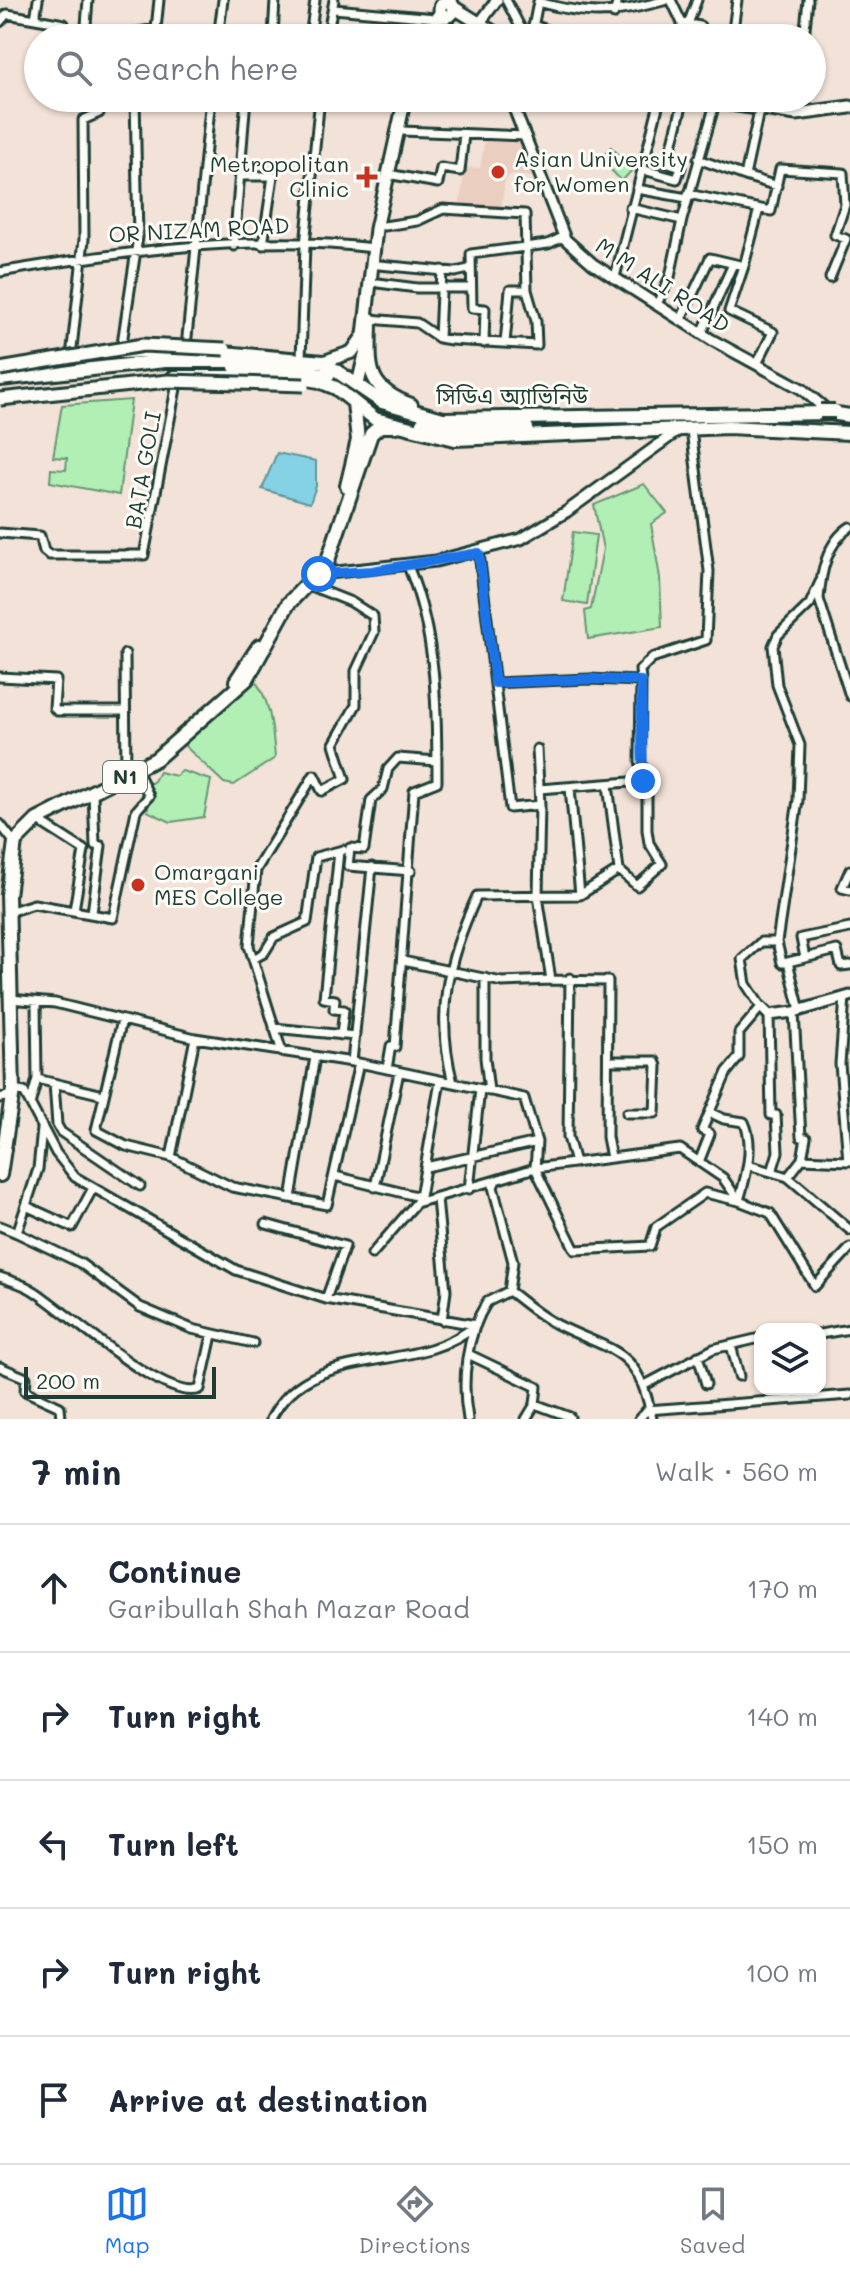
<!DOCTYPE html>
<html lang="en">
<head>
<meta charset="utf-8">
<style>
  :root { --surface:#fff; --page:#f2f2f3; --text:#1f2937; --muted:#747a83; --line:#e0e1e3; --accent:#1a73e8 }
  body { margin:0; font-family:Mali,"Noto Sans Bengali",sans-serif; background:var(--page); color:var(--text) }
  .controls { position:absolute; right:24px; bottom:24px; display:grid; overflow:hidden; border-radius:16px; box-shadow:0 2px 6px #0004 }
  .controls button { width:72px; height:72px; display:grid; place-items:center; padding:0; border:0; border-bottom:2px solid var(--line); background:var(--surface); color:var(--text); font:40px sans-serif }
  .scale { position:absolute; left:24px; bottom:20px; width:192px; box-sizing:border-box; padding-left:8px; border:4px solid #1f3d34; border-top:0; font-size:22px; line-height:28px; white-space:nowrap; color:#1f3d34; -webkit-text-stroke:6px #fdfcf7; paint-order:stroke }
  .stop { position:absolute; width:24px; height:24px; margin:-18px; border:6px solid #1a73e8; border-radius:50%; background:#fff }
  .stop.end { background:#1a73e8; border-color:#fff; box-shadow:0 2px 8px #0008 }
  .list { margin:0; padding:0; list-style:none }
  h2 { display:flex; justify-content:space-between; align-items:center; height:104px; margin:0; padding:0 32px; font-size:34px }
  h2 small { font-size:26px; font-weight:400; color:var(--muted) }
  .list li { display:grid; grid-template-columns:52px 1fr auto; gap:24px; align-items:center; box-sizing:border-box; height:128px; padding:0 32px; border-top:2px solid var(--line) }
  .list b { display:block; font-size:30px; white-space:nowrap }
  .list p { margin:0; font-size:26px; white-space:nowrap; color:var(--muted) }
  .list em { font-size:26px; font-style:normal; color:var(--muted) }
  .icon { flex:none; width:44px; height:44px; fill:none; stroke:currentColor; stroke-width:2; stroke-linecap:round; stroke-linejoin:round }
  .map { position:relative; flex:none; width:850px; height:1419px; overflow:hidden }
  .search { position:absolute; background:var(--surface); box-shadow:0 2px 6px #0004; left:24px; right:24px; top:24px; height:88px; display:flex; align-items:center; gap:20px; box-sizing:border-box; padding:0 28px; border-radius:44px; color:var(--muted); font-size:30px }
  .sheet { height:744px; background:var(--surface) }
  nav { display:flex; justify-content:space-around; align-items:center; box-sizing:border-box; height:112px; border-top:2px solid var(--line); background:var(--surface); font-size:22px; color:var(--muted) }
  nav a { display:grid; justify-items:center; gap:4px }
  nav .on { color:var(--accent) }
  .map>svg:first-child { display:block }
</style>
</head>
<body>
<div class="map">
<svg width="850" height="1419" viewBox="0 0 850 1419">
  <rect width="100%" height="100%" fill="#f2e2d7"/>
  <filter id="ink" filterUnits="userSpaceOnUse"><feTurbulence type="fractalNoise" baseFrequency=".0125" numOctaves="2"/><feDisplacementMap in="SourceGraphic" scale="16" xChannelSelector="R" yChannelSelector="G"/><feConvolveMatrix kernelMatrix="1 2 1 2 8 2 1 2 1" color-interpolation-filters="sRGB"/></filter>
  <g filter="url(#ink)">
    <path fill="#eacfc0" d="M489,137L524,139L533,177L511,175L505,180L501,209L460,203L465,167L480,168L485,139Z"/>
    <path fill="#b1efb5" stroke="#689674" stroke-width="2" d="M611,147L633,169L622,181L600,159Z
      M131,400L119,495L50,482L51,469L66,470L67,458L53,457L62,405Z
      M644,484L667,513L651,524L660,578L662,627L588,639L585,611L591,609L603,549L594,505Z
      M573,532L596,535L587,605L563,601Z
      M252,678C271,696 273,734 275,758L234,785L224,783L183,744L218,715Z
      M182,771L211,780L204,817L171,822L147,811L151,798L146,786L154,781L159,772L176,776Z"/>
    <path fill="#86d2e5" stroke="#5d969e" stroke-width="2" d="M277,453L316,461V486L310,503L262,489Z"/>
    <g fill="none" stroke-linecap="round" stroke-linejoin="round">
      <defs>
        <path id="minor" d="M506,0L526,38
          M671,0L682,23L700,26L696,38
          M334,9L446,19
          M614,14L618,0
          M35,19L38,0
          M0,22L7,14L64,24L67,38
          M688,24L697,0
          M533,25L570,38
          M273,36L287,38
          M85,38L88,0
          M104,38L156,29L159,0
          M218,38L223,0
          M265,38L273,36L275,0
          M310,38L315,0
          M327,38L334,0
          M531,38L538,2C593,17 614,14 667,0
          M612,38L674,33L682,30V23
          M732,38L737,0
          M804,38L808,0
          M89,98L99,113
          M796,114L798,98
          M402,131L526,136
          M698,159L745,176L759,111
          M668,162L684,98
          M644,170L677,179L681,167L647,156
          M393,175L438,183L441,168L460,171L464,134
          M240,176H273L263,245
          M745,176L777,186
          M637,189L687,198
          M688,194L771,211L780,169L843,173L845,205L835,235L846,239L830,278
          M630,208L682,220
          M234,246L246,98
          M379,265L455,272L469,269
          M744,266L759,209
          M0,272C118,252 254,233 374,248
          M615,277L659,103
          M378,283L417,288H470
          M657,304L670,277L682,220L716,100
          M370,319L417,323L439,338L451,340L537,345L536,321L527,290L525,214L443,209L417,221L384,226
          M681,319L710,258L744,266L729,311L773,332L757,364
          M702,333L733,264
          M439,338L442,270
          M484,343L485,309L472,308L471,254L548,244L563,237
          M505,343L510,290H527
          M186,347L211,98
          M121,350L138,237L135,98
          M71,357L84,239L83,120L99,113L104,102L110,98
          M301,359L305,245L320,98
          M850,527C827,542 821,572 819,599L850,696
          M0,533L40,536L44,551L49,555H144L178,378
          M479,553L510,808L540,805L538,896L551,980L608,981L607,1137L611,1158
          M125,654L126,774
          M0,677L56,680L54,708L57,711H125
          M641,681L640,670L652,658L706,640L709,571L691,430
          M495,683L588,679L641,681L640,761L647,788V830L649,843L662,864L637,886L619,870
          M537,749L540,805
          M539,789L643,781
          M37,820L84,850L74,910
          M0,824L11,838
          M339,851L324,998L335,1000L334,1009L344,1010L341,1035
          M850,870L842,888L850,890
          M411,871L348,866L350,848L364,849L371,800L383,789L388,769L398,758L437,761
          M580,895L619,870L608,785
          M8,912L34,904L113,918L136,811L149,796L137,770
          M92,913L101,846L95,845L93,793
          M805,958L801,938L850,928
          M253,959L264,953L274,937L307,922L316,857L343,850
          M403,961L502,982L551,980
          M788,962L837,950L841,966L850,965
          M485,978V1058L489,1091
          M570,978L568,1137L575,1163
          M845,997L840,1064L848,1161
          M10,999L55,1003L195,1038L359,1063L524,1098L537,1142L535,1168L496,1180L493,1187L513,1262L509,1291L487,1302C466,1335 461,1381 468,1419
          M36,1002L37,1079L103,1095
          M800,1010L788,962L782,963L777,942L798,800L800,745L777,685L773,646L778,635L810,604L820,582
          M794,1012L801,1137L806,1138L802,1159
          M769,1015L771,1115H776L778,1152L772,1172
          M122,1020L96,1130L126,1146L171,1157L232,1187L327,1205L359,1063
          M274,1028L355,1036
          M282,1052L249,946L256,870L314,775L322,791L345,779L334,744L356,705V671L374,632L373,616L351,602L308,585
          M608,1061H655L657,1066L655,1113H627
          M352,1062L372,867
          M387,1069L391,1046L395,1047L414,791L437,782C437,708 437,635 408,566
          M440,1081L420,1197L416,1203L496,1180
          M54,1083L57,1125L61,1132L140,1186
          M453,1083C435,1013 447,961 477,896L580,895L570,788
          M0,1098L8,1096L13,1090L24,1092L56,1153L75,1177L236,1270L326,1299L476,1325
          M31,1101L37,1079
          M711,1113L724,1119L744,1122C755,1145 746,1176 739,1201
          M171,1157L195,1038
          M699,1162L710,1134L702,1130L727,1072L739,1057V1033L761,1007L746,984L742,959L761,942H777
          M748,1165L788,1177L850,1230
          M426,1167L537,1142
          M335,1176L420,1197
          M788,1177L802,1159L849,1161
          M375,1187L399,1072
          M469,1189L480,1089
          M291,1198L315,1057
          M437,1199L446,1291L442,1320
          M739,1201L723,1178L680,1149L535,1168L575,1250L650,1246L656,1227L705,1193L739,1201L770,1213L815,1286L850,1248
          M26,1206L72,1227L93,1188
          M266,1224L345,1246L326,1299
          M0,1226L17,1233L38,1169L42,1129
          M17,1233L80,1263L140,1307L192,1329L253,1343
          M372,1254L416,1203
          M0,1277C11,1281 24,1284 34,1291C66,1311 166,1404 200,1389L212,1335
          M509,1291C524,1302 539,1316 556,1324C613,1353 638,1345 652,1419
          M820,1334L850,1329
          M731,1345L739,1376
          M468,1354L537,1387L535,1404L570,1417
          M698,1356L706,1384
          M0,1367L26,1378L25,1391L60,1407L61,1419
          M643,1386L713,1349L760,1338
          M271,1419C310,1340 418,1377 475,1325
          M526,1419L535,1404
          M639,1419L647,1410L850,1395"/>
        <path id="tertiary" d="M479,24L497,0
          M481,38L479,31L483,26
          M510,98L565,239L593,264L712,340L802,389L829,412
          M319,574L436,561L521,539L566,512L679,430
          M761,1007L769,1015L794,1012L850,996"/>
        <path id="primary" d="M440 9a7 7 0 1 1 14 0a7 7 0 1 1-14 0Z
          M453,7L503,38
          M431,38L440,12
          M690,98L796,114L850,107
          M323,362L352,352L364,335L376,229L405,98
          M358,384L367,346"/>
        <path id="trunk" d="M370,319C370,364 362,387 411,405
          M122,352L167,350
          M213,352L323,362L382,402L443,419L830,413L850,416
          M235,367L296,369L328,376
          M174,377H296L319,381L336,388L375,419L455,439L728,427L850,433
          M0,379L165,361H244
          M422,423L443,428H527
          M347,486L358,440L354,403
          M236,681L259,646
          M0,1175L13,1090L8,895L15,842L37,820L156,759L247,679L288,604L327,563L371,434L380,426H396"/>
      </defs>
      <use href="#minor" stroke="#1f3d34" stroke-width="13"/>
      <use href="#tertiary" stroke="#1f3d34" stroke-width="15"/>
      <use href="#primary" stroke="#1f3d34" stroke-width="17"/>
      <use href="#trunk" stroke="#1f3d34" stroke-width="18"/>
      <use href="#minor" stroke="#fdfcf7" stroke-width="7"/>
      <use href="#tertiary" stroke="#fdfcf7" stroke-width="9"/>
      <use href="#primary" stroke="#fdfcf7" stroke-width="11"/>
      <use href="#trunk" stroke="#fdfcf7" stroke-width="12"/>
      <defs>
        <path id="primary-bridge" d="M0,369L143,345L225,349
          M0,399L168,381L304,385"/>
        <path id="trunk-bridge" d="M820,411H835"/>
      </defs>
      <use href="#primary-bridge" stroke="#1f3d34" stroke-width="17" stroke-linecap="butt"/>
      <use href="#trunk-bridge" stroke="#1f3d34" stroke-width="18" stroke-linecap="butt"/>
      <use href="#primary-bridge" stroke="#fdfcf7" stroke-width="11"/>
      <use href="#trunk-bridge" stroke="#fdfcf7" stroke-width="12"/>
    </g>
  </g>
  <g fill="none" stroke-linecap="round" stroke-linejoin="round" filter="url(#ink)">
    <path stroke="#1a73e8" stroke-width="10" d="M319,574L372,571L479,553L495,683L588,679L641,681L643,781"/>
  </g>
  <g fill="#c8321e" stroke="#fdfcf7" stroke-width="3">
    <circle cx="498" cy="172" r="8"/>
    <path d="M363 165h8v8h8v8h-8v8h-8v-8h-8v-8h8z"/>
    <circle cx="138" cy="885" r="8"/>
  </g>
  <g text-anchor="middle" stroke-width="6" stroke-linejoin="round" paint-order="stroke">
    <rect fill="#fdfcf7" stroke="#62766e" stroke-width="2" x="103" y="761" width="44" height="32" rx="6"/>
    <g font-size="20" font-weight="bold" fill="#1f3d34">
      <text x="125" y="784">N1</text>
    </g>
    <g font-size="22" fill="#1f3d34" stroke="#fdfcf7" text-anchor="start">
      <text x="514" y="167">Asian University<tspan x="514" dy="25">for Women</tspan></text>
      <text x="349" y="172" text-anchor="end">Metropolitan<tspan x="349" dy="25">Clinic</tspan></text>
      <text x="154" y="880">Omargani<tspan x="154" dy="25">MES College</tspan></text>
    </g>
    <g font-size="22" fill="#1f3d34" stroke="#fdfcf7">
      <text transform="translate(199 230) rotate(-3)" y="8">OR NIZAM ROAD</text>
      <text transform="translate(663 285) rotate(33)" y="8">M M ALI ROAD</text>
      <text x="512" y="404">সিডিএ অ্যাভিনিউ</text>
      <text transform="translate(143 470) rotate(-80)" y="8">BATA GOLI</text>
    </g>
  </g>
</svg>
<div class="controls">
<button><svg class="icon" aria-label="layers" viewBox="0 0 24 24"><path d="M12 4l9 5-9 5-9-5zM3 14l9 5 9-5"/></svg></button>
</div>
<div class="scale">200 m</div>
<div class="stop" style="left:319px;top:574px"></div>
<div class="stop end" style="left:643px;top:781px"></div>
<div class="search"><svg class="icon" aria-label="search" viewBox="0 0 24 24"><circle cx="10" cy="10" r="6"/><path d="M15 15l6 6"/></svg>Search here</div>
</div>
<section class="sheet">
<h2>7 min<small>Walk · 560 m</small></h2>
<ul class="list">
<li><svg class="icon" aria-label="ahead" viewBox="0 0 24 24"><path d="M12 20V5M6 11l6-6 6 6"/></svg><div><b>Continue</b><p>Garibullah Shah Mazar Road</p></div><em>170 m</em></li>
<li><svg class="icon" aria-label="right" viewBox="0 0 24 24"><path d="M7 20v-9h11M14 6l5 5-5 5"/></svg><div><b>Turn right</b></div><em>140 m</em></li>
<li><svg class="icon" aria-label="left" viewBox="0 0 24 24"><path d="M17 20v-9H6M10 6l-5 5 5 5"/></svg><div><b>Turn left</b></div><em>150 m</em></li>
<li><svg class="icon" aria-label="right" viewBox="0 0 24 24"><path d="M7 20v-9h11M14 6l5 5-5 5"/></svg><div><b>Turn right</b></div><em>100 m</em></li>
<li><svg class="icon" aria-label="arrive" viewBox="0 0 24 24"><path d="M6 21V4h12l-3 4 3 4H6"/></svg><div><b>Arrive at destination</b></div></li>
</ul>
</section>
<nav>
<a class="on"><svg class="icon" aria-label="map" viewBox="0 0 24 24"><path d="M3 6l6-2 6 2 6-2v14l-6 2-6-2-6 2zM9 4v14M15 6v14"/></svg>Map</a>
<a><svg class="icon" aria-label="directions" viewBox="0 0 24 24"><path d="M12 3l9 9-9 9-9-9zM9 14v-3h6M13 9l2 2-2 2"/></svg>Directions</a>
<a><svg class="icon" aria-label="saved" viewBox="0 0 24 24"><path d="M7 4h10v16l-5-4-5 4z"/></svg>Saved</a>
</nav>
</body>
</html>
